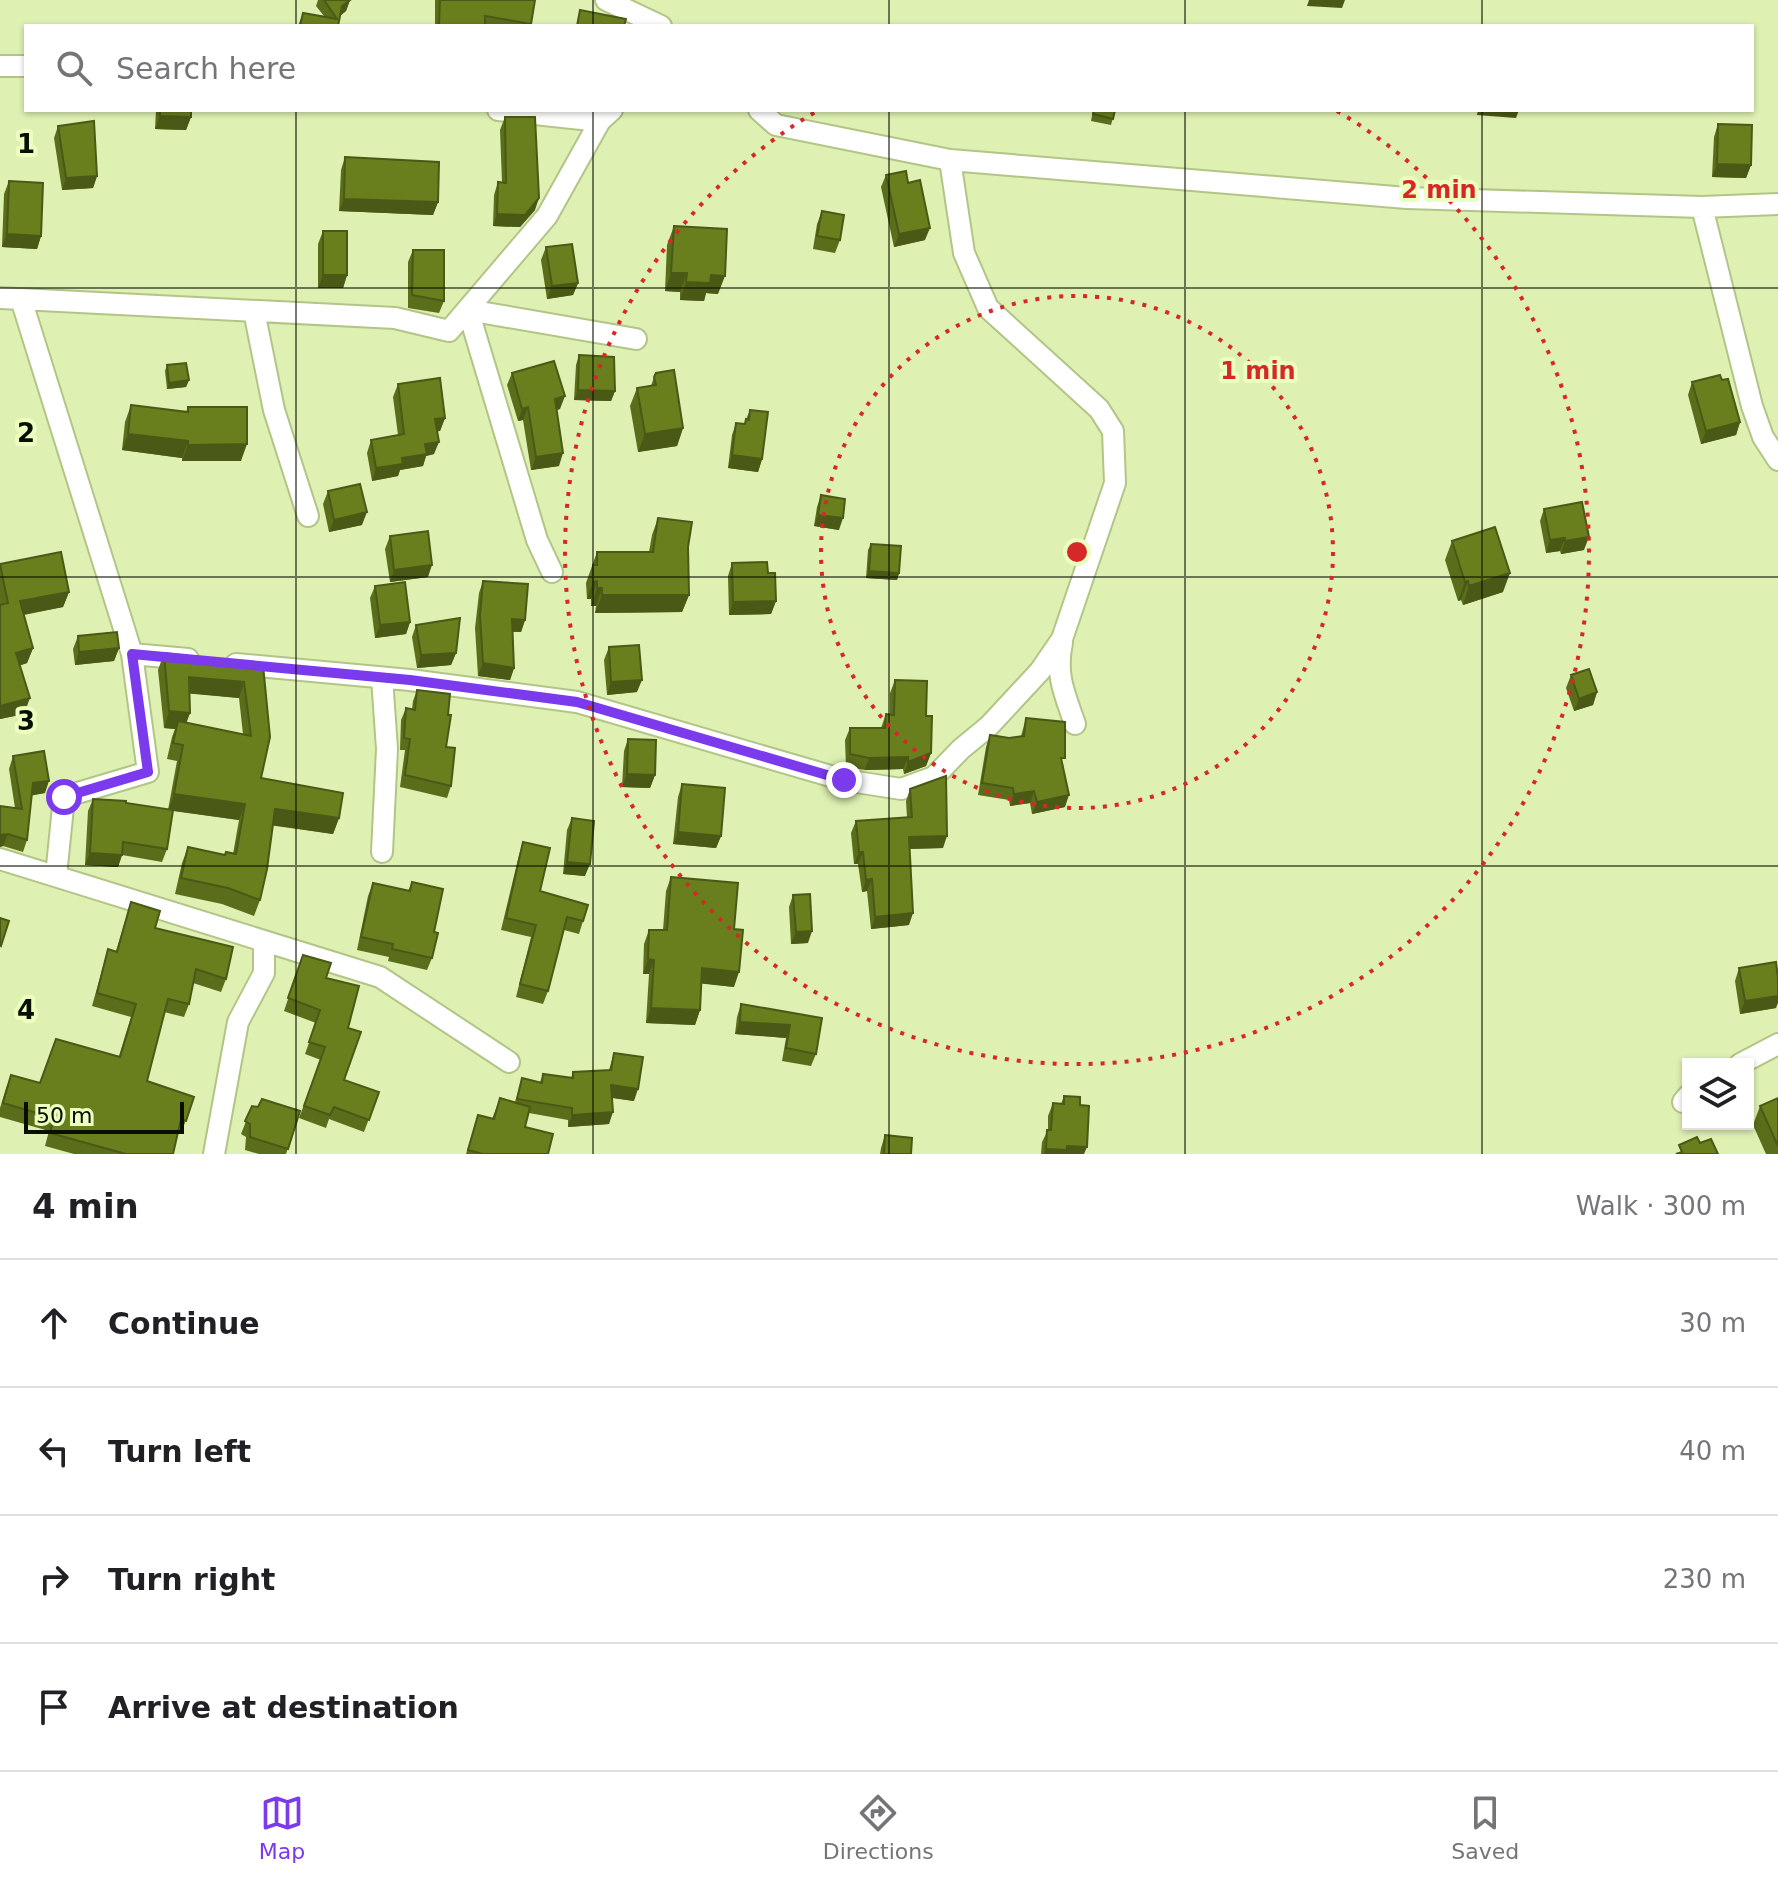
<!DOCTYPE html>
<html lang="en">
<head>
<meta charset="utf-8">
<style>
  :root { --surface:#fff; --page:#f2f2f2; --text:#202124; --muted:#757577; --line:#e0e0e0; --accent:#7c3aed }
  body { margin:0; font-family:"DejaVu Sans",sans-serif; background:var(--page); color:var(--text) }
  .controls { position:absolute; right:24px; bottom:24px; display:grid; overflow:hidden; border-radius:0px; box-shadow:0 2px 6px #0004 }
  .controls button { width:72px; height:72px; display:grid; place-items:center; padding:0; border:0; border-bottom:2px solid var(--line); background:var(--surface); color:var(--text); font:40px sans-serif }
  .scale { position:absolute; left:24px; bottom:20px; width:160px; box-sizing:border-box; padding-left:8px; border:4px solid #090f00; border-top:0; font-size:22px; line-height:28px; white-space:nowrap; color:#090f00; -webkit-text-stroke:6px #ebffbf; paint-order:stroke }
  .stop { position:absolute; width:24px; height:24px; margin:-18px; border:6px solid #7c3aed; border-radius:50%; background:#fff }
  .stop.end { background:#7c3aed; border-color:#fff; box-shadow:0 2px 8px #0008 }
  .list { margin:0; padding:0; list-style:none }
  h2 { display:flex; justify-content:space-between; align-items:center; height:104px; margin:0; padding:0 32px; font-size:34px }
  h2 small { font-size:26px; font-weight:400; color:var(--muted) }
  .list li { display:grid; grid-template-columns:52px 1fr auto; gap:24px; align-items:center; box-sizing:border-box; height:128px; padding:0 32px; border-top:2px solid var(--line) }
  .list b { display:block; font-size:30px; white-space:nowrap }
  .list em { font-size:26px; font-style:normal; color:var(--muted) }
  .icon { flex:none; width:44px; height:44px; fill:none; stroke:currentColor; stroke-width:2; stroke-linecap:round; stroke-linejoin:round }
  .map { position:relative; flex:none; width:1778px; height:1154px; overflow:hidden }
  .search { position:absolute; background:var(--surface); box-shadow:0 2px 6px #0004; left:24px; right:24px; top:24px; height:88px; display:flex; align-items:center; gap:20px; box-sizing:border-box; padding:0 28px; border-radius:0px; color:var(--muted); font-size:30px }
  .sheet { height:616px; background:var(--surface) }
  nav { display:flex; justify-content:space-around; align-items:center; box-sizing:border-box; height:112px; border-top:2px solid var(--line); background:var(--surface); font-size:22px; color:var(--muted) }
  nav a { display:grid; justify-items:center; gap:4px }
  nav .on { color:var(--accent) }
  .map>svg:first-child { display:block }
</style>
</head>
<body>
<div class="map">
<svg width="1778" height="1154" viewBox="0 0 1778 1154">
  <rect width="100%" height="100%" fill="#def1b2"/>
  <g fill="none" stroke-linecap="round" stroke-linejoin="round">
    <defs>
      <path id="minor" d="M606,0L661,26
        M0,66H26
        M498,110L600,121L612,110
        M759,110L776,125L950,160L1407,198L1702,207L1778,204
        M1702,207L1752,406L1763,437L1778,460
        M0,298L395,318L449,331L547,216L600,121
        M21,299L132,654L148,772L64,797L56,876
        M254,311L274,410L308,516
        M552,572L537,540L468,310L636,339
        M1062,643C1055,675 1065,695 1075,724
        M132,654L188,659
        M236,664L410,680L577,702L844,780L901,789L934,777L961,749L989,726L1040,671L1062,639L1115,483L1113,431L1099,409L988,308L964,253L950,160
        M382,852L387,749L382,678
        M0,859L380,977L509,1062
        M1740,1064L1778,1044
        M1683,1102L1688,1096
        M214,1154L238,1022L264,973V942"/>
    </defs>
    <use href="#minor" stroke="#b2c587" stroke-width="24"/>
    <use href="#minor" stroke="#fff" stroke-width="20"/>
  </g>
  <path fill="#5a6d1a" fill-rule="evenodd" d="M318,0H350L346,11L340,16L338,26H298L303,13L324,16L316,6Z
    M435,0H535L530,26H435Z
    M156,110H191V117L186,130L155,129Z
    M1093,110H1115L1111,125L1091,121Z
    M505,117L535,210L520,227L493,226L494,195L498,182H502L500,130Z
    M1718,124L1751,165L1746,178L1712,177L1714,137Z
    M58,126L97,176L93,188L62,190L54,138Z
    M345,157L438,202L433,215L339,211L341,170Z
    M886,175L908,183L925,240L894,247L881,187Z
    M9,181L41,236L37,249L2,247L4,194Z
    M822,211L840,240L835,253L813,249L817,224Z
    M674,226L718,294L706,293L704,301L680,300V292L665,291L667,245Z
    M323,231L347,275L343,288H318V244Z
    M546,247L578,283L573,295L547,299L541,260Z
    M413,250L444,301L439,313L408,308V262Z
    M579,355L615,391L611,401L574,400L576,365Z
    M167,365L189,380L186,387L167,389L165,371Z
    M512,373L560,409L556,410L559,466L531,470L523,420L518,421L507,385Z
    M654,377L683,428L677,446L638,452L630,406L637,388L651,386Z
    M1692,382L1740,422L1736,435L1701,444L1688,395Z
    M398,384L445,418L440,431H437L434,454L426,456L423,466L400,470L398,476L372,481L367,453L371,440L398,435L393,397Z
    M131,405L186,412L188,407L241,461H182V458L122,450L125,422Z
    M750,410L762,459L758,472L728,468L732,435L736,423L744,424Z
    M328,491L362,525L329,532L323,504Z
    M821,495L839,530L814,526L817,507Z
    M1544,509L1584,550L1561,554L1560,551L1546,553L1540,521Z
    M658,518L688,547L689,595L682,612L595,613L596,606H591V599H587L586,583L597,552H649L652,535Z
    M390,536L428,577L390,582L385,549Z
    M1452,541L1503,592L1463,605L1461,600L1458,601L1445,560Z
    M871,544L899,573L897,580L866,578L868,550Z
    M732,563L768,573L776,601L771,614L729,615L728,576Z
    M0,564L69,592L63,607L24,615L33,648L27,663L19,666L24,714L0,719Z
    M483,581L525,620L521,632H513L514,668L510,680L478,676L475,628L479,593Z
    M375,586L410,622L406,634L375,638L370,598Z
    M416,625L456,653L451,665L417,668L412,637Z
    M78,636L119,648L114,661L75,665L73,649Z
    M609,647L637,692L607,695L604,660Z
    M164,653L263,665L261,778L339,818L333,834L273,825L260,900L254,916L222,904L175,894L182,863L188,847L225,855L233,854L239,820L173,811L167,849L162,862L122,855L118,867L85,865L88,811L93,799L168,810L177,761L167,759L172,737L175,729L164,728L158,670ZM189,693L239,698L243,734L186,723L190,713Z
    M1571,675L1597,692L1593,705L1574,711L1566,688Z
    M895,680L926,716L931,753L926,766L904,774L903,769L865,770L846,767L845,740L850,728H881L886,714L890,715V693Z
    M417,690L448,715L446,747L451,786L447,798L400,787L405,750H400L401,720L406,708L412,709L413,701Z
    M1026,718L1063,764L1065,807L1032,814L1030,803L1010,806L1009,800L978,795L986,747L990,735L1009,738L1021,736Z
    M628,739L655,775L650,788L622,787L624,751Z
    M13,756L45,793L32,795L27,840L23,852L3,846L0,847V806L15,808L9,769Z
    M682,784L721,836L716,848L673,844L678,797Z
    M910,789L943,848L909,849V925L871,929L867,891L862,892L858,864H854L851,833L856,821L907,817L906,801Z
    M572,818L585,876L563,874L567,830Z
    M523,842L540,891L583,921L579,934L564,930L548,991L543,1004L516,997L531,937L501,930L519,855Z
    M671,877L734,929V987L701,983L700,1010L695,1025L646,1023L649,974H643L644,944L649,930H663L666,891Z
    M412,882L434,932L432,958L427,970L388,961L389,957L357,950L368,896L373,883L408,891Z
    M793,895L808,943L791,944L789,907Z
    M131,902L155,928L226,979L221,992L193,983L189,1004L184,1017L164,1012L147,1081L194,1097L181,1134L178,1133L173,1154H74L45,1146L49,1131L0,1117V1108L6,1088L11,1075L40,1083L119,1056L131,1017L92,1006L108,949L116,951Z
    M303,955L326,978L348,1028L344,1080L379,1092L364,1132L329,1119L326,1128L299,1118L321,1060L305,1054L316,1023L284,1011Z
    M1739,968L1776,1008L1740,1014L1735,981Z
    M741,1004L822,1018L816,1054L811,1066L782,1061L786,1038L735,1034L737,1017Z
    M614,1053L634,1101L612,1098L609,1124L568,1127V1120L529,1113L525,1127L548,1154H466L478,1115L492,1119L500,1098L515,1102L522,1078L540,1082L543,1074L571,1078L573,1072L609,1070Z
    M1064,1096L1080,1105L1084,1154H1041L1042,1142L1048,1130V1116L1053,1103L1061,1104Z
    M1778,1098V1154H1766L1753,1125L1760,1106Z
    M252,1106L300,1111L286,1154H259L245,1150L246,1137L241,1134Z
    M885,1135L911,1154H880L881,1148Z"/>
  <path fill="#4a5915" d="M350,0L346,11L338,17L342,6Z
    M1309,0H1345L1342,8L1307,6Z
    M1478,110H1519L1516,118L1477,115Z
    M160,116L191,117L186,130L155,129Z
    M1717,164L1751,165L1746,178L1712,177Z
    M97,176L93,188L62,190L66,178Z
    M539,198L535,210L520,227L493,226L497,214Z
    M344,199L438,202L433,215L339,211Z
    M930,228L925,240L894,247L899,234Z
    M7,234L41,236L37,249L2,247Z
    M671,273H687L680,292L665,291Z
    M323,275H347L343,288H318Z
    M711,275L725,276L718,294L706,293L704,301L680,300L686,282Z
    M578,283L573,295L547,299L552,286Z
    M189,380L186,387L167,389L169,383Z
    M578,390L615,391L611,401L574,400Z
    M565,396L560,409L550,412L555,399Z
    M528,407L523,420L518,421L522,409Z
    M445,418L440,431L430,432L435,419Z
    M1740,422L1736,435L1701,444L1706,431Z
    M683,428L677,446L638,452L645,434Z
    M128,434L188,441L182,458L122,450Z
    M439,442L434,454L426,456L423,466L400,470L398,476L372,481L376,468L402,458L425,444Z
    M247,444L241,461H182L188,445Z
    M563,453L559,466L531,470L536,457Z
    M732,455L762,459L758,472L728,468Z
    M367,512L362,525L329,532L334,520Z
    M818,515L843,518L839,530L814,526Z
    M1589,537L1584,550L1561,554L1565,541Z
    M1565,538L1560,551L1546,553L1550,540Z
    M432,565L428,577L390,582L394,570Z
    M869,571L899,573L897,580L866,578Z
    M1510,573L1503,592L1463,605L1469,586Z
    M597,581L591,599H587L593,582Z
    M1468,581L1461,600L1458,601L1465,582Z
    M597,588H602L596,606H591Z
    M69,592L63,607L15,616L20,601Z
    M602,595H689L682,612L595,613Z
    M776,601L771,614L729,615L733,602Z
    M512,619L525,620L521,632L507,631Z
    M410,622L406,634L375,638L380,625Z
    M33,648L27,663L10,668L16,653Z
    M119,648L114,661L75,665L79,652Z
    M456,653L451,665L417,668L421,655Z
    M483,663L514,668L510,680L478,676Z
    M189,677L244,682L239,698L183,693Z
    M642,680L637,692L607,695L611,682Z
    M1597,692L1593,705L1574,711L1579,699Z
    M30,698L24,714L0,719V706Z
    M169,711L190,713L184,729L178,721L175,729L164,728Z
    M931,753L926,766L904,774L908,762Z
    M908,757L903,769L865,770L869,758Z
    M627,774L655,775L650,788L622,787Z
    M49,781L45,793L29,796L33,783Z
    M1034,791L1030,803L1010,806L1014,794Z
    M174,794L245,804L239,820L168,810Z
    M1069,795L1065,807L1032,814L1037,802Z
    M275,809L339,818L333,834L269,825Z
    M678,832L721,836L716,848L673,844Z
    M8,834L3,846L0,847V835Z
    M947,836L943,848L904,849L909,837Z
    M859,852H863L858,864H854Z
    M90,853L122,855L118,867L85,865Z
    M567,862L590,864L585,876L563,874Z
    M872,879L867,891L862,892L866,880Z
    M913,913L909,925L871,929L875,917Z
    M812,931L808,943L791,944L796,932Z
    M648,959L654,960L649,974H643Z
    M702,968L739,972L734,987L696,983Z
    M1778,996V1003L1776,1008L1740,1014L1745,1001Z
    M651,1008L700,1010L695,1025L646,1023Z
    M740,1022L790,1025L786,1038L735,1034Z
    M611,1085L638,1089L634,1101L607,1097Z
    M613,1112L609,1124L568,1127L572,1115Z
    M1067,1146L1087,1147L1084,1154H1044L1046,1149Z"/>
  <path fill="#697f1e" stroke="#4a5915" stroke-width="2" d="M324,0H350L342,6L338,26H300L303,13L337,19Z
    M440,0H535L531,24L485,16V26H439Z
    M580,10L626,19L624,26H577Z
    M160,110H191V117L160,116Z
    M1094,110H1115L1113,119L1093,114Z
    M505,117H535L539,198L525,215L497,214L498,182L506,183Z
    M94,121L97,176L66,178L58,126Z
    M1718,124L1752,125L1751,165L1717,164Z
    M345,157L439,162L438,202L344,199Z
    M906,171L908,183L920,180L930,228L899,234L886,175Z
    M9,181L43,183L41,236L7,234Z
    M822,211L844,215L840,240L817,236Z
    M674,226L727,229L725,276L711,275L710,283L686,282L687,273H671Z
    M323,231H347V275H323Z
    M572,244L578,283L552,286L546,247Z
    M413,250H444V301L412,295Z
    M579,355L614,357L615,391L578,390Z
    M554,361L565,396L555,399L563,453L536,457L528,407L522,409L512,373Z
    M186,363L189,380L169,383L167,365Z
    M674,370L683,428L645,434L637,388L656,385L654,377L656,373Z
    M1720,375L1722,380L1728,379L1740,422L1706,431L1692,382Z
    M440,378L445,418L435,419L439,442L425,444L427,454L402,458L403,464L376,468L371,440L404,434L398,384Z
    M131,405L188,412V407H247V444L188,445V441L128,434Z
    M750,410L768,412L762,459L732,455L736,423L745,424L746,419L749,420Z
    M360,484L367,512L334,520L328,491Z
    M821,495L845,499L843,518L818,515Z
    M1582,502L1589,537L1565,541V538L1550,540L1544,509Z
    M658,518L692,522L688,547L689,595H602V588H597V581L593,582V565H597V552H653Z
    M1495,527L1510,573L1469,586L1468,581L1465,582L1452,541Z
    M428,531L432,565L394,570L390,536Z
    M871,544L901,546L899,573L869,571Z
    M61,552L69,592L20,601L33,648L16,653L30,698L0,706V605L8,603L0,564Z
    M767,562L768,573H775L776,601L733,602L732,563Z
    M483,581L528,584L525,620L512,619L514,668L483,663L480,615Z
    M405,582L410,622L380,625L375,586Z
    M460,618L456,653L421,655L416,625Z
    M117,632L119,648L79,652L78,636Z
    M639,645L642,680L611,682L609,647Z
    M164,653L263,665L270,737L261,778L343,793L339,818L275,809L267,869L260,900L228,888L181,878L188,847L225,855L226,852L236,854L245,804L174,794L183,745L173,743L178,721L251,736L244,682L189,677L190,713L169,711Z
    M1589,669L1597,692L1579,699L1571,675Z
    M895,680L927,681L926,716H932L931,753L908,762V757L869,758L850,754V728H885L886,714L894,715Z
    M417,690L450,694L448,715H451L446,747L455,748L451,786L405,775L410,739L404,738L406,708L415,710Z
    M1026,718L1065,722V758H1061L1069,795L1037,802L1034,791L1014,794L1013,788L982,783L990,735L1009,738L1024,736Z
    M628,739L656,740L655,775L627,774Z
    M44,751L49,781L33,783L27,840L8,834L0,835V806L22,809L13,756Z
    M946,776L947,836L909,837L913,913L875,917L872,879L866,880L863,852H859L856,821L912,817L910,789Z
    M682,784L725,788L721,836L678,832Z
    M93,799L126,801V803L173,810L167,849L123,842L122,855L90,853Z
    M572,818L594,821L590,864L567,862Z
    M523,842L550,848L540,891L588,905L583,921L567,917L548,991L520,984L536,925L506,918Z
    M671,877L738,883L734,929L743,930L739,972L702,968L700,1010L651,1008L654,960L648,959L649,930H667Z
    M412,882L443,889L434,932L438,933L432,958L392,949L393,944L361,937L373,883L410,891Z
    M810,894L812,931L796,932L793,895Z
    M131,902L160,911L155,928L233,947L226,979L196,969L189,1004L168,999L147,1081L194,1097L186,1121L181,1119L173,1154H126L50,1133L54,1118L3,1103L11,1075L40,1083L56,1039L120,1057L136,1004L97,993L108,949L117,952Z
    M0,918L9,921L1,946L0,945Z
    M303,955L331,963L326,978L359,986L348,1028L361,1032L344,1080L379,1092L369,1120L334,1107L330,1115L304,1106L325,1047L309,1042L320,1010L288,998Z
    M1776,962L1778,978V996L1745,1001L1739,968Z
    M741,1004L822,1018L816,1054L786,1048L790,1025L740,1022Z
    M614,1053L643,1057L638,1089L611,1085L613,1112L572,1115V1108L517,1099L522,1078L542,1083L543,1074L573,1078V1072L611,1070Z
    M1064,1096L1080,1097V1105L1089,1106L1087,1147L1067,1146V1150L1046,1149L1047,1130H1051L1053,1103L1064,1104Z
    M500,1098L530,1107L525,1127L553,1134L548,1154H483L468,1150L478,1115L494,1119Z
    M1778,1098V1146L1760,1106Z
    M262,1099L300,1111L288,1149L250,1137V1124L245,1121L252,1106L258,1107Z
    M885,1135L912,1138L911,1154H884Z
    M1697,1137L1700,1143L1711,1139L1718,1154H1676L1682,1152L1679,1145Z"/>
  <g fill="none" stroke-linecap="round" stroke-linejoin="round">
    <path stroke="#7c3aed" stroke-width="10" d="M64,797L148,772L132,654L410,680L577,702L844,780"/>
  </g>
  <path fill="none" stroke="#090f00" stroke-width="2" stroke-opacity="0.55" d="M296,0V26M593,0V26M889,0V26M1185,0V26M1482,0V26M296,110V1154M593,110V1154M889,110V1154M1185,110V1154M1482,110V1154M0,288H1778M0,577H1778M0,866H1778"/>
  <g fill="none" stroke="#d62828" stroke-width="4" stroke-dasharray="4 8">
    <circle cx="1077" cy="552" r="256"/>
    <path d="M1337 111A512 512 0 1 1 817 111"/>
  </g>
  <g font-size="26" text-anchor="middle" font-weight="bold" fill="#090f00" stroke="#ebffbf" stroke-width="8" stroke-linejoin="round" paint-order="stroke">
    <text x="26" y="153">1</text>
    <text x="26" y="442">2</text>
    <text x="26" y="730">3</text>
    <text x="26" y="1019">4</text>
  </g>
  <circle cx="1077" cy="552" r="12" fill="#d62828" stroke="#ebffbf" stroke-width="4"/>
  <g font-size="24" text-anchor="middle" font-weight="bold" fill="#d62828" stroke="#ebffbf" stroke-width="8" stroke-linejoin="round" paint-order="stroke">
    <text x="1439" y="198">2 min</text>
    <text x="1258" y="379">1 min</text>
  </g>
</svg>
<div class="controls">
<button><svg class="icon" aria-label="layers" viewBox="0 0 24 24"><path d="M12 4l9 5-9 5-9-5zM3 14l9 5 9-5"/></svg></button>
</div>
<div class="scale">50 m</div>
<div class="stop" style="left:64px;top:797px"></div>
<div class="stop end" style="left:844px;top:780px"></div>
<div class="search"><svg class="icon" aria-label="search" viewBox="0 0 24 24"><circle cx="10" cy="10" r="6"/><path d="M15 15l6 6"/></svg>Search here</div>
</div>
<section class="sheet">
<h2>4 min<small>Walk · 300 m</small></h2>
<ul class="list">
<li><svg class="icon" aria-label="ahead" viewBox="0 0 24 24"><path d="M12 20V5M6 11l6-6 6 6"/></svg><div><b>Continue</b></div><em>30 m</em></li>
<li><svg class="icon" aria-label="left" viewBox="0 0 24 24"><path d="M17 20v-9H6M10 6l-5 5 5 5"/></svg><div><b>Turn left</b></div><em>40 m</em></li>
<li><svg class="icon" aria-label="right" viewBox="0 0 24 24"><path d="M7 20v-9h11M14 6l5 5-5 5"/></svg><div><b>Turn right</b></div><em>230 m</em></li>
<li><svg class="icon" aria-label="arrive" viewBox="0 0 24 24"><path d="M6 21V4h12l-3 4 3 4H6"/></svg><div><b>Arrive at destination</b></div></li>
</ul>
</section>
<nav>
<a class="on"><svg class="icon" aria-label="map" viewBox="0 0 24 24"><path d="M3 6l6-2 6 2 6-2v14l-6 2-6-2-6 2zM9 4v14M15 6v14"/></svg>Map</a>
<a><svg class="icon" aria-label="directions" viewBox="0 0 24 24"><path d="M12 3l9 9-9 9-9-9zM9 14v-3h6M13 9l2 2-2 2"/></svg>Directions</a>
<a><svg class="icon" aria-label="saved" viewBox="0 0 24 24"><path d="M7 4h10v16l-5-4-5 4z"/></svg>Saved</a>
</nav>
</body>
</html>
